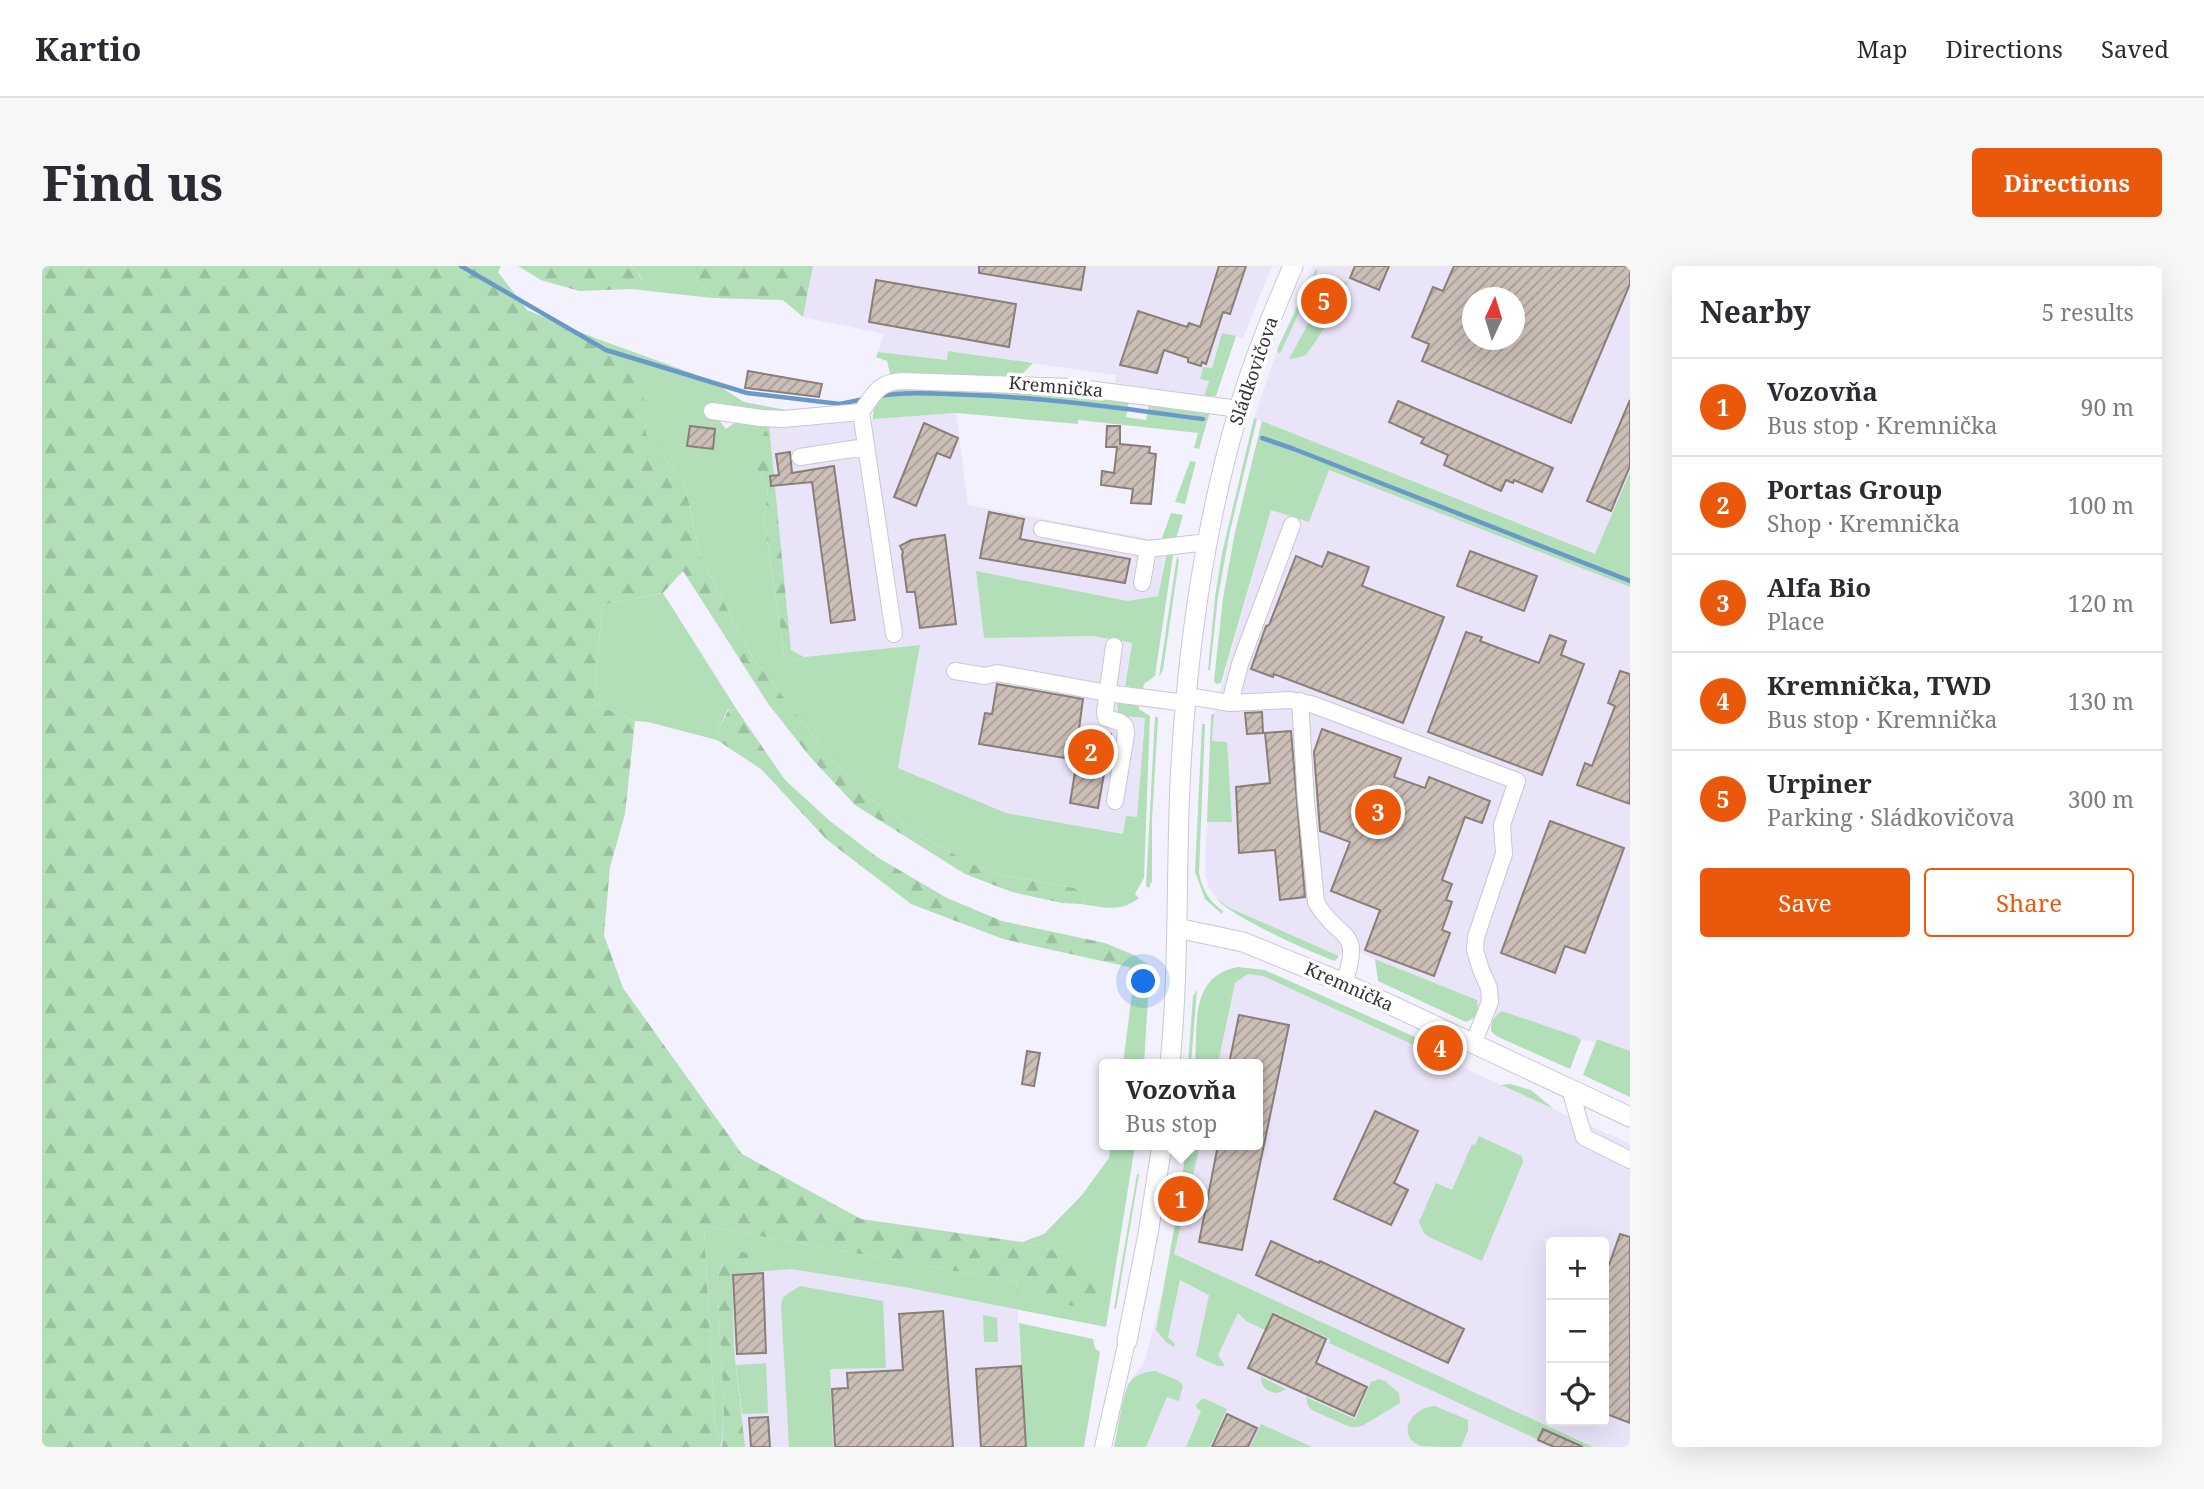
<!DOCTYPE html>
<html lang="en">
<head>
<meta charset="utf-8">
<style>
  :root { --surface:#fff; --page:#f7f7f7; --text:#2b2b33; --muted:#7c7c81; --line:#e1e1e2; --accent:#ea580c }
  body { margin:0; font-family:"Noto Serif",serif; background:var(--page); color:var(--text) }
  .controls { position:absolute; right:21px; bottom:21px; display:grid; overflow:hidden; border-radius:7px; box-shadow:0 7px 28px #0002 }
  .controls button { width:63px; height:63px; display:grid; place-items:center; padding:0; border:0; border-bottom:2px solid var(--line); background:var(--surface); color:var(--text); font:35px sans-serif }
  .compass { position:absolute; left:1420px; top:21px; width:63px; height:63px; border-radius:50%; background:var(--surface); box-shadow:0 7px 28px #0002; rotate:4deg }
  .you { position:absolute; left:1102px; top:716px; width:24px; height:24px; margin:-18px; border:5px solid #fff; border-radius:50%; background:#1a73e8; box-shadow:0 0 0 10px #1a73e833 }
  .badge { display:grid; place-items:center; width:46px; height:46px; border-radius:50%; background:var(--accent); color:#fff; font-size:23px; font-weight:700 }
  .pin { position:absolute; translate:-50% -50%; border:4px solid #fff; box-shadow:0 2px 7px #0006 }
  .popup { position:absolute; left:1057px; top:793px; width:164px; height:91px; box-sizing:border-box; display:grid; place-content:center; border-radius:7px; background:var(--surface); filter:drop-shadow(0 2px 5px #0005); font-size:23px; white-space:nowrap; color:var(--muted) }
  .popup b { font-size:26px; color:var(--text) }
  .popup::after { content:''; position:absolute; left:50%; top:100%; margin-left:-14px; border:14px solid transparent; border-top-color:var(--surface) }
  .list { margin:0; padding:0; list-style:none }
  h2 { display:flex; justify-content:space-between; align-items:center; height:91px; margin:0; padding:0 28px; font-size:30px }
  h2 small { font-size:23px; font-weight:400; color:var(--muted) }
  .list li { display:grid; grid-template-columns:46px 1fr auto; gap:21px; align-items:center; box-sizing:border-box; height:98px; padding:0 28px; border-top:2px solid var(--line) }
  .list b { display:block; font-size:26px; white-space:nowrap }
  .list p { margin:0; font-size:23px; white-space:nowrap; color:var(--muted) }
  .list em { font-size:23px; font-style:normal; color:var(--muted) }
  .actions { display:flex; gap:14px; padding:21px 28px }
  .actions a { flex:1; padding:16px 0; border:2px solid var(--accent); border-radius:7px; text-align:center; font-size:24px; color:var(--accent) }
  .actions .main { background:var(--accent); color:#fff }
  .icon { flex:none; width:38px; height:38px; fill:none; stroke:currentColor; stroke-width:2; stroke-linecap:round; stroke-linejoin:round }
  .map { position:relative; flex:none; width:1588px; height:1181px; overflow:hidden; border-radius:7px }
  header { display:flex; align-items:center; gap:42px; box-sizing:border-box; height:98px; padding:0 35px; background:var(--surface); border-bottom:2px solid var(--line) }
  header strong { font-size:33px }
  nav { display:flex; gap:38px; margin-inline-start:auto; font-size:24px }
  .intro { display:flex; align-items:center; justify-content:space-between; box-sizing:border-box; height:168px; padding:0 42px }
  h1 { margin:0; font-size:49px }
  .button { padding:18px 32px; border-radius:7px; background:var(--accent); color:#fff; font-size:24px; font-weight:700 }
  main { display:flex; gap:42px; padding:0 42px }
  aside { flex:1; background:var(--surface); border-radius:7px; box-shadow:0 7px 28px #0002 }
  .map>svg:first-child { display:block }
</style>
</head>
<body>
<header>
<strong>Kartio</strong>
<nav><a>Map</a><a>Directions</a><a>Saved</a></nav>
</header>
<div class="intro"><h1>Find us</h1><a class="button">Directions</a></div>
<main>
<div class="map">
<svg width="1588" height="1181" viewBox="0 0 1588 1181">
  <defs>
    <pattern id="forest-firs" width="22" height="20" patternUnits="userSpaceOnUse" patternTransform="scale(1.75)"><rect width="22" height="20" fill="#b2dfb8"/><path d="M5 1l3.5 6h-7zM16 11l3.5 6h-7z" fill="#9ac09f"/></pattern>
    <pattern id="building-hatch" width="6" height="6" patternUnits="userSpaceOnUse" patternTransform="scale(1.75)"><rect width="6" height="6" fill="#ccbfb8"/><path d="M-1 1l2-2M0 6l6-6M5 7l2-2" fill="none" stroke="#a69c97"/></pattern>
  </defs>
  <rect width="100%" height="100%" fill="#f4f1fe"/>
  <path fill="#e9e4f8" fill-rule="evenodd" d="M771,0H1230L1201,72L1180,67L1162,130L1073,117L1074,109L907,85L905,94L836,86L842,68L761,51Z
    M1271,0H1588V206L1553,289L1212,152L1232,93ZM1430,32H1472V74H1430Z
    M914,147L926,239L1119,275L1123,290L1116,330L1086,335L934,305L942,372L1051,370L1090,377L1079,435L1080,450L1103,452L1095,552L1081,568L964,547L856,502L878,379L762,391L749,385L727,159Z
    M1287,204L1588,321V785L1556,773L1552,776L1539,774L1525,767L1524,769L1460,745L1452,750L1436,745L1434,734L1304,681L1297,690L1188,642L1175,633L1166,620L1163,603L1165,556L1190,555L1184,476H1170L1172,447L1229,244Z
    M1206,708L1221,710L1588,878V1181H1072L1086,1118L1103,1095L1158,879H1216V798H1176L1193,717ZM1509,976H1562V1155H1509Z
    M662,960L974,1016L984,1181H679Z"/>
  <path fill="#b2dfb8" d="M589,0H650L657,16L670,32L589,23L601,15L593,2Z
    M1274,3L1276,5L1238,88L1235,85L1236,81Z
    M1298,13L1306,17C1304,26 1270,85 1263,89C1258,92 1252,92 1247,93L1267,56L1279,57Z
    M1180,67L1194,70L1174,130H1162L1167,115L1158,113L1161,101L1170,102Z
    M553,72L666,113L702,136L750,145L731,146L666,139L664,151L677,154L684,163L697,154L727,159L715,203L726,224L722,253L742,388L751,395L762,391L878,379L856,502L964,547L1081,568L1084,550L1095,551L1103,452L1080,450L1076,447L1075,438L1079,435L1097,439V443L1108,450L1102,612L1093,628L1097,632C1078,647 1061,641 1039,638L1043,630L1037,623L949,607L889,576L817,525L776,476L709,389L657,288L643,218L604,168L599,107Z
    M906,85L991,97L978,110L848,108L845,95L834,91L836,86L905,94Z
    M854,121L1029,128L1087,136L1084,151L1104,154L1107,139L1168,146L1157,183L1152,182L1156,167L1036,154V158L914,147L831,153C830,138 842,128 854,121Z
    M1212,152L1215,153L1188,265L1176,331L1168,404H1166L1173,331L1180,287Z
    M1220,155L1553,288L1588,206V321L1287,204L1267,256L1229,244L1179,417L1174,418L1172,415L1181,332L1193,266Z
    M1148,195L1154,196L1143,238L1133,236Z
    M1129,247L1141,249L1134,273L1119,275Z
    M1131,289L1113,410L1102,418L1101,423L1083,420L1090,377L1051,370L942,372L934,305L1086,335L1116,330L1124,290Z
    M1135,290L1137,294L1121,404L1117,411Z
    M621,327L695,444L686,443L675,466V474L606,456L593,455L552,438L560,339Z
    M1172,447L1170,475L1185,476L1190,556H1165L1169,449Z
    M1113,450L1116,452L1110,554V615L1107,622L1104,620Z
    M1160,458H1163L1157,606C1160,624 1167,635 1181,645L1180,648L1163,633L1153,606Z
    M1175,633L1188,642L1297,690L1293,695C1268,686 1190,651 1175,633Z
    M1092,689L1108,700L1102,798H1081L1092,711L1087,701Z
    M1333,693L1435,734L1436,745L1434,751L1424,756L1336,715Z
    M1196,701L1223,704L1391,779L1402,785L1411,797L1221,710L1206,708L1193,717L1176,798H1153C1156,759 1147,710 1196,701Z
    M1155,724L1149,798H1146L1151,730Z
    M1460,745L1536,771L1539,774L1528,803L1454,770L1449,765C1449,755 1451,751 1460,745Z
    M1555,773L1588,785V831L1541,809Z
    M1468,818L1489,824L1512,843L1459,819Z
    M1437,870L1480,890L1481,896L1440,995L1387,971L1382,967L1377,956L1394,917L1410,924L1430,878L1433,879Z
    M1069,879H1093L1064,1061L862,1021L749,1003L690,1008L707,994L679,999L675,1013L682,1145L679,1181L673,1159L662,960L974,1016L975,1025L1023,987L980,976L1002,968L1040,929L1067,892Z
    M1144,879H1158L1132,988L1551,1181H1512L1287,1077L1288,1073L1231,1046L1223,1064L1204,1055L1196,1047L1176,1089L1183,1100H1176L1154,1090L1167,1029L1138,1014L1126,1071L1133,1078L1132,1081L1125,1077L1114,1064L1137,935H1142L1144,924L1139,923Z
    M1095,908H1097L1074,1043L1072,1042Z
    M758,1020L841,1035L844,1102L788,1103L791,1181H747L739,1039L741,1031Z
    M941,1049L955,1052L956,1076H942Z
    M977,1057L1051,1073L1053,1082L1058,1086L1042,1181H984Z
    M724,1097L726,1147L700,1148L694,1099Z
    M1113,1105L1137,1115L1141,1120L1137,1135L1125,1131L1104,1181H1072C1075,1168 1081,1125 1088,1116C1094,1108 1104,1106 1113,1105Z
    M1219,1111L1244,1123L1236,1127C1226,1126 1219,1122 1219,1111Z
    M1337,1113L1343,1115L1357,1127L1358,1137L1320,1160L1314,1161H1308L1270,1144L1266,1140L1264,1131L1313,1153L1329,1116Z
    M1161,1132L1185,1143L1168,1181H1144L1159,1145L1155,1143L1154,1139Z
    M1393,1140L1426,1154V1164L1419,1181C1407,1181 1390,1181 1379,1180C1355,1172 1366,1142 1393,1140Z
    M1219,1158L1270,1181H1208Z"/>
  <path fill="url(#forest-firs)" d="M0,0H459L456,6L485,44L553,72L600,107L604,168L643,218L657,288L709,389L776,476L817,525L889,576L949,607L1037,623L1043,630L1039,638L1020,637L970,626L923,608L813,539L769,492L727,439L641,305L621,327L560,339L552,438L593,455L583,548L568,601L562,669L581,722L700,888L819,953L980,976L1023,987L1064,1031L1060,1039L1051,1043L988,1033L975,1025L974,1016L662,960L673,1159L679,1181H0Z
    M476,0H588L593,2L601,16L589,23L537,25L499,14Z
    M650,0H771L761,51L741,34L670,32L657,16Z
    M727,159L749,384L762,391L751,395L742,388L722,253L726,224L715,203L717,175Z
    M687,443L695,444L743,514L788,555L835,591L905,632L960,655L1063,677L1092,689L1087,701L961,673L869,638L785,574L719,503L675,474V466Z
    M699,985L706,988L707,994L690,1008L692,1084L703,1181H680L682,1145L675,1013L679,1000Z"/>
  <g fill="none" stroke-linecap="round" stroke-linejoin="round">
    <path stroke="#6999c8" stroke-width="4.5" d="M419,0L564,84L705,127L798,138L822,133
      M838,130C867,125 900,128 930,129C1008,132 1084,143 1161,153
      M1220,172L1252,183L1588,315"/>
  </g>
  <path fill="url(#building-hatch)" stroke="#8a7e78" stroke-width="2" fill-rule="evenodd" d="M937,0H1043L1039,24L937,7Z
    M1177,0H1204L1188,48L1181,46L1164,98L1160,96L1159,100L1146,96V92L1122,84L1115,107L1078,99L1096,45L1145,61L1147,57L1158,61Z
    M1313,0H1347L1337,24L1308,12Z
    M1412,0H1588V18L1529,157L1380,95L1387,78L1370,71L1391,21L1401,25ZM1431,32H1473V74H1431Z
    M834,14L974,38L967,81L827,56Z
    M706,105L780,118L777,131L703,122Z
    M1588,134V200L1569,245L1545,235Z
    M1356,135L1511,202L1500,226L1472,214L1471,217L1464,214L1459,225L1402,199L1406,189L1379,177L1382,172L1347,156Z
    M882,157L916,172L908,192L895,187L874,240L852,231Z
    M648,160L673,163L671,183L645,180Z
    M1065,160H1078V178L1108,181L1107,187L1114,188L1109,238L1089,237L1091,223L1059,219L1060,205L1072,207L1075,181H1064Z
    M748,186L750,207L792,200L813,354L789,357L770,216L729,220L728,210L737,209L734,188Z
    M947,246L982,253L978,273L1088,293L1083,317L938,292Z
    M903,269L914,358L878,362L873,326H865L860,289L861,286L858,280L869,274Z
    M1428,285L1495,310L1482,345L1415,320Z
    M1286,286L1327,301L1320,320L1402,351L1361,457L1232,408L1231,411L1209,403L1224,360L1227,359L1254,290L1280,301Z
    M1424,366L1440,371L1438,375L1497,397L1508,369L1524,375L1519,389L1542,398L1500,509L1386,466Z
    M1578,405L1588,408V538L1535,519L1543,497L1550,500L1573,440L1566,437Z
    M955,418L1041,433L1037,463L1069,468L1056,542L1028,537L1035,494L937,478L943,447L950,448Z
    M1220,446L1221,467L1205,468L1203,447Z
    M1280,463L1359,492L1352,511L1383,522L1387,511L1448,535L1440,557L1423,551L1400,614L1410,618L1404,634L1410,636L1400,664L1408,667L1392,710L1323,684L1338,644L1289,625L1308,576L1278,565L1272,486Z
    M1249,465L1263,631L1238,634L1233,584L1197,587L1194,521L1228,517L1223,467Z
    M1508,555L1582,582L1543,687L1523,680L1513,707L1459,687Z
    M1197,749L1247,759L1200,984L1157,976L1176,879H1216V798H1187Z
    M985,785L998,787L992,820L980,818Z
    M1333,845L1376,865L1352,917L1366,924L1349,959L1292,933Z
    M1578,968L1588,971V1157L1562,1147V1013Z
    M1229,975L1277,997L1278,995L1422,1063L1406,1097L1214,1009Z
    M721,1007L724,1087L695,1088L691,1009Z
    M901,1045L911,1181H793L790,1123L806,1122L805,1107L861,1104L857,1048Z
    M1231,1048L1284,1073L1274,1097L1325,1121L1312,1150L1206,1102Z
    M979,1100L984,1181H939L934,1103Z
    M1185,1148L1215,1162L1206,1181H1170Z
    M726,1151L728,1181H709L707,1152Z
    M1501,1163L1541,1181H1512L1496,1174Z"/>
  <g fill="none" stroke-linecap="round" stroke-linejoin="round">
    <defs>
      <path id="minor" d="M670,145L719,152L741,153L819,146C833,127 836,116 861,115L1031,121L1197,143
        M819,146L852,368
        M758,191L823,181
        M1000,263L1106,283L1165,276
        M1100,317L1106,283
        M1072,380L1063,445L1064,452L1078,456L1083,460L1084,468L1073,535
        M913,405L943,410L955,407L1065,427L1144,437
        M1145,430L1188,437L1248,434L1269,438L1475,515L1460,559L1462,588L1434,671L1433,684L1439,704L1447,722L1448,736L1431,778
        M1258,435L1264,535L1274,636C1296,676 1322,660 1302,717
        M1188,437L1198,398L1250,259
        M1528,823L1542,871L1588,894
        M1061,1181L1085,1075"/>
      <path id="major" d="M1135,662L1201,676L1302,717L1588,851
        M1128,798C1137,705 1134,612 1138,518C1144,392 1161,265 1197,143C1211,94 1231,47 1251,0
        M1085,1075L1106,968L1120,879"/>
    </defs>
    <use href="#minor" stroke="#cac7d4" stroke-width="18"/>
    <use href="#major" stroke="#cac7d4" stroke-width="21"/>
    <use href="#minor" stroke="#fff" stroke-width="16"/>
    <use href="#major" stroke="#fff" stroke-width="19"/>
  </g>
  <g text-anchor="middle" stroke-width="7" stroke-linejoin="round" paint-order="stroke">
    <g font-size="18" fill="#363439" stroke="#fff">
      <text transform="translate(1212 105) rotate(-71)" y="6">Sládkovičova</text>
      <text transform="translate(1014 121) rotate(5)" y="6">Kremnička</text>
      <text transform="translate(1307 721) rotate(24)" y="6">Kremnička</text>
    </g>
  </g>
</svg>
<div class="controls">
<button>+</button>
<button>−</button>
<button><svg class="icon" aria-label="locate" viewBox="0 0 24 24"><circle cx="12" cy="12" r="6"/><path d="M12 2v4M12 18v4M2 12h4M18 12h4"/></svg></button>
</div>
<svg class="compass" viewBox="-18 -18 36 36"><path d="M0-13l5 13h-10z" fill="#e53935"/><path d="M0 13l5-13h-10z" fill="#7c7c81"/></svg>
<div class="you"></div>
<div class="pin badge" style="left:1139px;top:933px">1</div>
<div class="popup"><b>Vozovňa</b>Bus stop</div>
<div class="pin badge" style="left:1049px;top:486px">2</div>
<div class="pin badge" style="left:1336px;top:546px">3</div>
<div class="pin badge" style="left:1398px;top:782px">4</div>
<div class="pin badge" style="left:1282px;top:35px">5</div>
</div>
<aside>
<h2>Nearby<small>5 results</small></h2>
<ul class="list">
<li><span class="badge">1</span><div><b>Vozovňa</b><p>Bus stop · Kremnička</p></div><em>90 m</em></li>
<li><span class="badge">2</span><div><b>Portas Group</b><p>Shop · Kremnička</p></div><em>100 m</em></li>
<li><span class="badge">3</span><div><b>Alfa Bio</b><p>Place</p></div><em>120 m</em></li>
<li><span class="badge">4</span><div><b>Kremnička, TWD</b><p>Bus stop · Kremnička</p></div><em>130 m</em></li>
<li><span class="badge">5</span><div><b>Urpiner</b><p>Parking · Sládkovičova</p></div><em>300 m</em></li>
</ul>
<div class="actions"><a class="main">Save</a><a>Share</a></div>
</aside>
</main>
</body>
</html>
